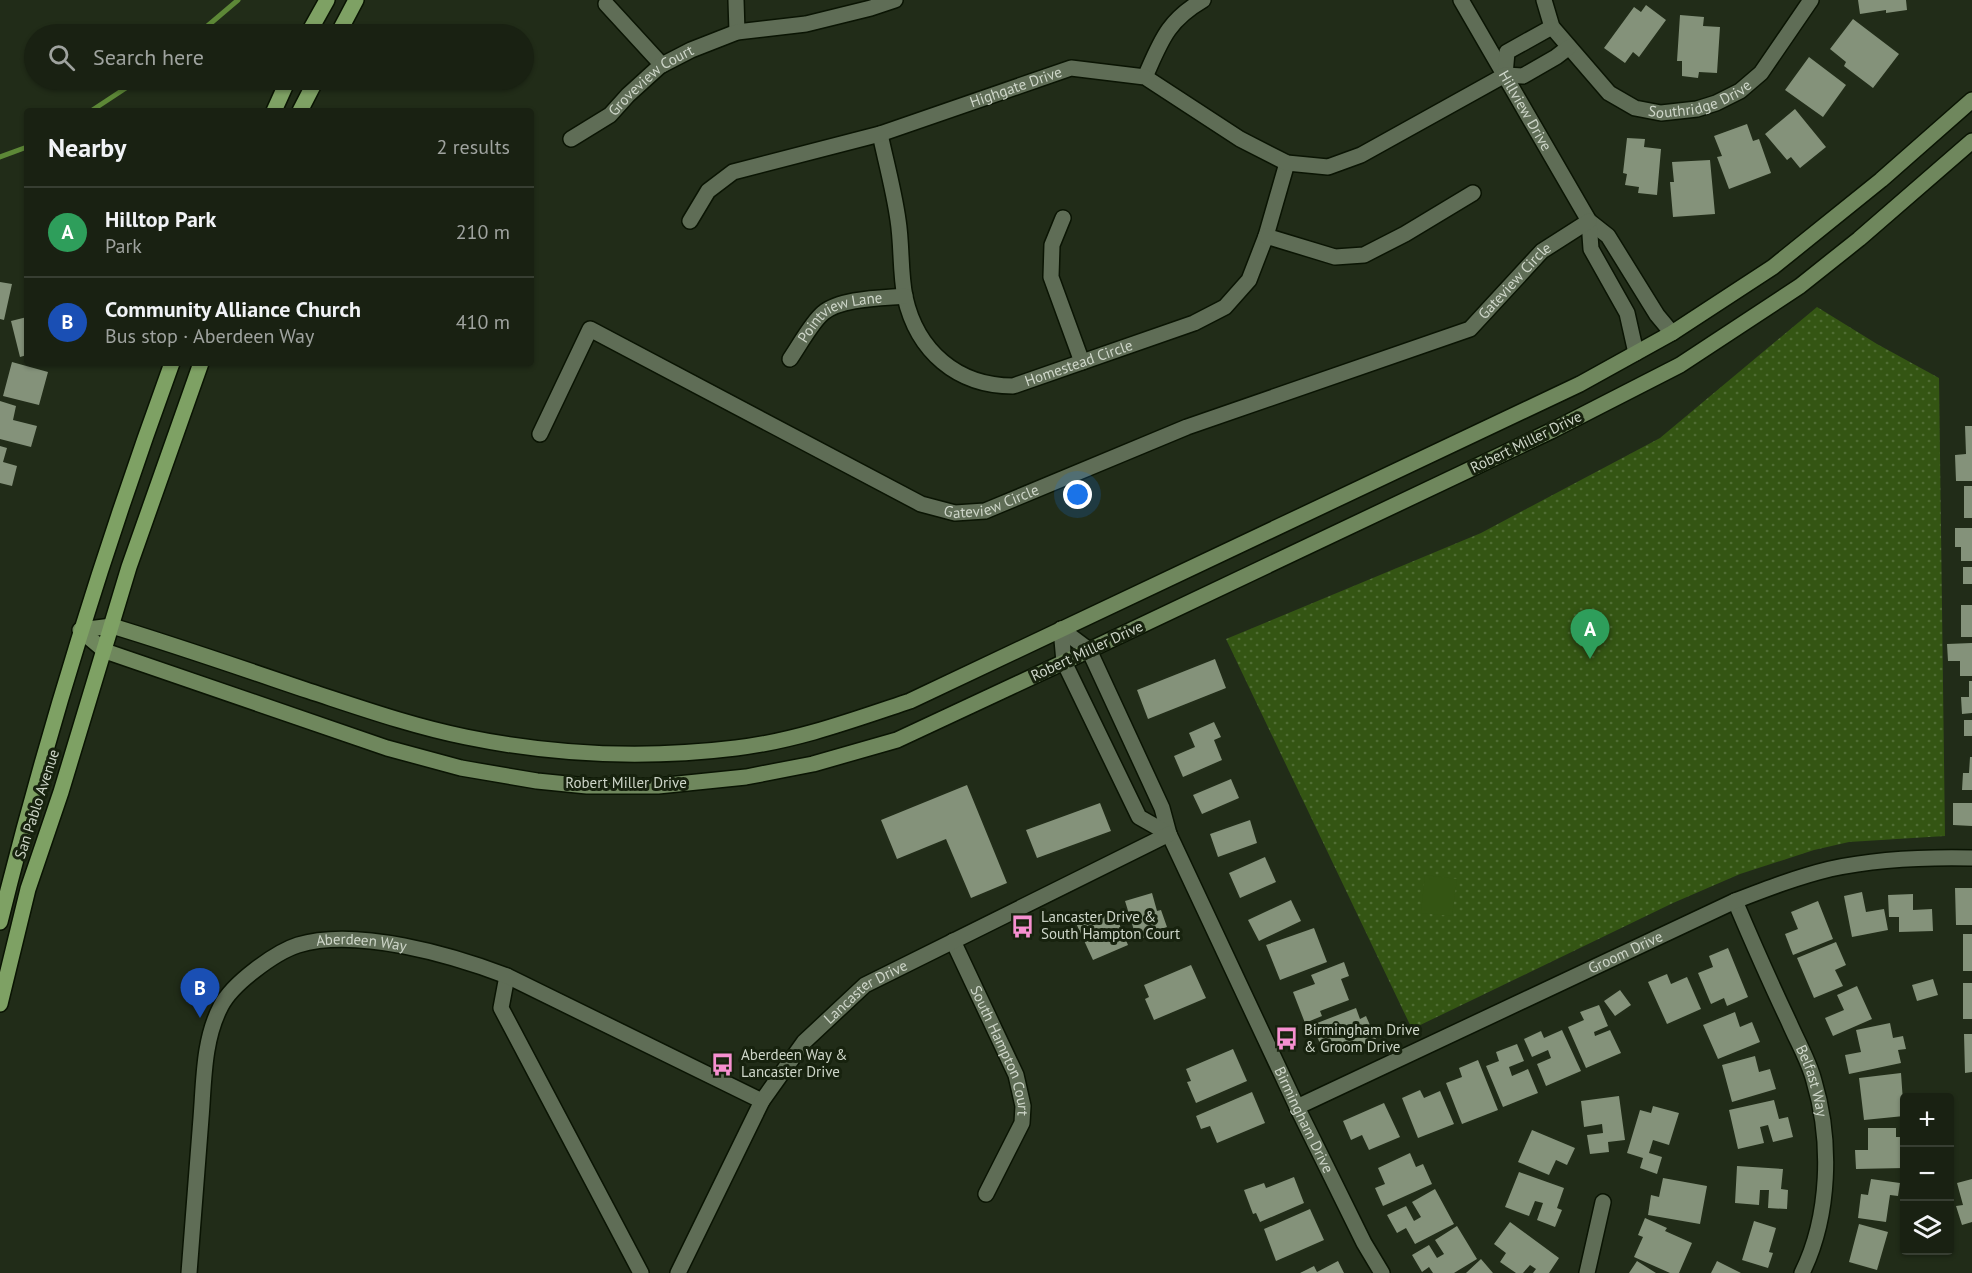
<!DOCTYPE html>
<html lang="en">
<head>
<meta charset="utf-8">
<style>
  :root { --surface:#192112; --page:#22291b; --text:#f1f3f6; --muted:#9fa39f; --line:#373e32; --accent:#f690d0 }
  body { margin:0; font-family:"PT Sans",sans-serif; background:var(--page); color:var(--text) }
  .controls { position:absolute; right:18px; bottom:18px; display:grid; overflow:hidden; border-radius:6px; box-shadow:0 2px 4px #0004 }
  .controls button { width:54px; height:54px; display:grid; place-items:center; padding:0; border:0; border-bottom:2px solid var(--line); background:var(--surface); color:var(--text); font:30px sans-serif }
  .you { position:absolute; left:1078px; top:495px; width:21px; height:21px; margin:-15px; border:4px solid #fff; border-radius:50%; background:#1a73e8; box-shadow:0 0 0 9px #1a73e833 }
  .badge { display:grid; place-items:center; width:39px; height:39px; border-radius:50%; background:var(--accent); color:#fff; font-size:20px; font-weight:700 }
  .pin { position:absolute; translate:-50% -50px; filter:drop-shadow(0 2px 3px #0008) }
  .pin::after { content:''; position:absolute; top:32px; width:21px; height:18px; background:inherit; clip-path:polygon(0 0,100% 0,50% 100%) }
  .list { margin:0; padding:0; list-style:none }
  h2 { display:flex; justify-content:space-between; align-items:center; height:78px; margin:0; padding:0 24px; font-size:26px }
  h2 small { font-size:20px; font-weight:400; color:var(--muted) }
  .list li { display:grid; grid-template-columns:39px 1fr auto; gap:18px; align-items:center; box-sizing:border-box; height:90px; padding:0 24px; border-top:2px solid var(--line) }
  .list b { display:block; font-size:22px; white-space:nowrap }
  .list p { margin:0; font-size:20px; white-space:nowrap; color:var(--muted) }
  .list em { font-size:20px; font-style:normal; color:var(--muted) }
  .icon { flex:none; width:33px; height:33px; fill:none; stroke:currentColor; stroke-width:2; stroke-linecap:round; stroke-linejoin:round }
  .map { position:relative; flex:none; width:1972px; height:1273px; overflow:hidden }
  .search { position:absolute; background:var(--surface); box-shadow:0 2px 4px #0004; left:24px; top:24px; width:510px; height:66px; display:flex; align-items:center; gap:15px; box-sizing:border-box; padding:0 21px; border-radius:33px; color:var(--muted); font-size:22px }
  .panel { position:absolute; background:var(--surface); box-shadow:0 2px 4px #0004; left:24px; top:108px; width:510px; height:258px; border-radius:6px }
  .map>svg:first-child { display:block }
</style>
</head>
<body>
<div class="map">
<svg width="1972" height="1273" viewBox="0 0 1972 1273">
  <defs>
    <pattern id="green-dots" width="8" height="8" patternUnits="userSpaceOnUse" patternTransform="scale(1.5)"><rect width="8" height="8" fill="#345513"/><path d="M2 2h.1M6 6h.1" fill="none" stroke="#506d34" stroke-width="1.8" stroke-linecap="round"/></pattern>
  </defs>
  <rect width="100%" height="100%" fill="#212c18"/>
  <path fill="url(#green-dots)" d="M1817,307L1877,344L1939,378L1945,836L1849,842L1814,850L1740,874L1673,903L1412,1029L1226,639L1481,533L1660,438Z"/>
  <path fill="#345513" d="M1425,875L1457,879L1452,916L1421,913Z"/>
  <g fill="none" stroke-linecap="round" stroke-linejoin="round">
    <path stroke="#5d8837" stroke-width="5" d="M198,34L238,0
      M91,111L138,80
      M0,157L27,147"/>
  </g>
  <path fill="#84927a" d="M1858,0H1906L1907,10L1886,13V10L1860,14Z
    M1646,5L1666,20L1639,57L1633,52L1625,63L1604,48L1634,7L1641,12Z
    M1680,15L1704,17L1703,26L1720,27L1717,73L1699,72L1698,78L1682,76V61H1677Z
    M1853,19L1899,54L1873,88L1844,66L1846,62L1830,49Z
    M1809,57L1846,85L1823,117L1785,90Z
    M1795,109L1826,147L1800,168L1791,157L1787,160L1765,134Z
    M1747,124L1753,141L1759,139L1771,173L1729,189L1717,157L1722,156L1714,136Z
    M1627,138L1645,139L1644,147L1661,149L1657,195L1638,193L1639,187L1625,185L1627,174L1623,173Z
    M1710,160L1715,214L1673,217L1670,182H1674L1672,162Z
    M0,282L12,284L4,320L0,319Z
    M27,317V355L20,357L11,321Z
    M12,362L48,372L39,405L3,396Z
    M0,401L16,406L13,420L37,426L31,447L0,439Z
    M1965,426H1972V481H1956L1955,455L1966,454Z
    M0,446L7,448L3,462L17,466L12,486L0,483Z
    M1964,486H1972V518H1964Z
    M1955,528H1972V561H1961V547H1955Z
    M1963,567H1972V584H1963Z
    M1961,605H1972V637H1961Z
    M1972,643V676H1960V661H1948L1947,644Z
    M1215,659L1226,688L1148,719L1137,690Z
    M1969,681H1972V713L1962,714L1961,697H1969Z
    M1964,720H1972V736H1964Z
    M1214,722L1221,737L1214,740L1222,760L1183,777L1174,756L1195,747L1189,733Z
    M1970,757H1972V790H1962L1963,773H1969Z
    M1231,779L1239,798L1202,814L1193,795Z
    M967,785L1007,883L971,898L946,839L897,859L881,820Z
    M1100,803L1111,831L1037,858L1026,830Z
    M1953,803H1972V826L1953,825Z
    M1250,820L1257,843L1218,857L1210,834Z
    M1265,857L1276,882L1240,898L1229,873Z
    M1955,888H1972V925H1956Z
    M1862,892L1866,912L1884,909L1888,930L1852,937L1844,896Z
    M1152,893L1157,911L1161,910L1167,927L1161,929L1164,937L1151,941L1150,936L1137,940L1125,901Z
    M1913,894V910L1932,909L1933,931L1899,932V917H1889L1888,895Z
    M1291,900L1301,921L1259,941L1248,920Z
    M1818,901L1833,939L1793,955L1785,934L1798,929L1791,912Z
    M1113,909L1128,945L1093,960L1075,921L1096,911L1098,915Z
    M1314,928L1327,962L1280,980L1266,945Z
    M1963,934H1972V971H1963Z
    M1836,942L1846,965L1835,970L1843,986L1814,998L1797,958Z
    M1728,948L1748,997L1727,1006L1724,998L1711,1004L1698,973L1713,967L1709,956Z
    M1344,962L1349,976L1341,979L1349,1000L1320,1011L1322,1016L1305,1023L1293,992L1315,984L1311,975Z
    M1191,965L1206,998L1154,1020L1145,999L1149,997L1144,985Z
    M1667,974L1671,984L1687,977L1701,1009L1667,1024L1648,982Z
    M1933,979L1938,995L1917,1001L1912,985Z
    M1963,983H1972V1019H1963Z
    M1857,986L1872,1019L1833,1036L1825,1018L1844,1010L1837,995Z
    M1620,990L1631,1005L1615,1016L1604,1001Z
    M1599,1005L1608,1026L1594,1032L1595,1036L1610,1030L1621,1053L1586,1068L1568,1027L1584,1020L1580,1012Z
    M1356,1008L1360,1019L1366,1016L1376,1039L1354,1048L1351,1043L1325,1055L1312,1025Z
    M1735,1012L1740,1027L1752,1022L1760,1042L1718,1059L1703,1025Z
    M1890,1023L1893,1038L1903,1036L1906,1049L1898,1050L1901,1063L1849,1074L1845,1055L1861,1052L1856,1030Z
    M1562,1030L1581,1071L1546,1086L1537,1064L1551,1058L1548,1050L1532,1057L1524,1039L1541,1031L1544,1038Z
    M1964,1034H1972V1072L1965,1073Z
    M1517,1044L1524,1061L1509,1067L1512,1076L1528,1069L1538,1093L1503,1107L1486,1066L1499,1061L1496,1052Z
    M1233,1049L1247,1081L1196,1103L1187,1082L1191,1081L1186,1069Z
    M1755,1056L1759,1072L1770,1069L1776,1089L1732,1102L1722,1065Z
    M1478,1060L1498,1110L1462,1124L1446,1083L1462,1077L1459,1068Z
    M1901,1073L1904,1116L1864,1120L1859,1078Z
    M1420,1090L1424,1098L1440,1091L1454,1124L1418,1138L1402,1098Z
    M1252,1092L1265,1123L1217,1143L1210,1126L1201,1129L1196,1116Z
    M1619,1096L1625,1140L1608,1142L1609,1152L1590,1154L1587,1135L1603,1133L1602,1124L1584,1127L1581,1101Z
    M1774,1100L1779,1119L1788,1117L1793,1137L1773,1142L1768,1125L1760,1127L1764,1143L1738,1149L1729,1110Z
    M1384,1103L1400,1137L1369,1150L1362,1135L1351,1140L1343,1121Z
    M1653,1106L1679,1113L1669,1145L1653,1140L1649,1153L1662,1157L1657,1174L1640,1168L1643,1158L1627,1153L1640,1110L1651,1113Z
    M1868,1128H1896V1137H1902L1904,1168L1856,1169L1855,1150H1868Z
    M1532,1130L1575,1148L1567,1165L1556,1160L1549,1175L1518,1162Z
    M1410,1153L1416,1167L1423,1164L1432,1184L1383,1206L1375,1188L1385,1184L1378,1168Z
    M1737,1166L1783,1169L1781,1189L1788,1190L1787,1209L1768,1208L1769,1190H1760L1759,1205L1735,1203Z
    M1519,1172L1564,1188L1557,1208L1562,1210L1555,1227L1537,1220L1543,1203L1535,1201L1529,1216L1505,1207Z
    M1294,1177L1304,1203L1260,1222L1256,1213L1253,1214L1244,1190L1264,1183L1266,1188Z
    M1663,1178L1707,1186L1700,1224L1648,1215L1651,1195L1659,1197Z
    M1871,1179L1900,1183L1898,1196L1890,1195L1886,1222L1858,1218L1861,1194L1868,1195Z
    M1972,1179V1222L1962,1225L1956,1206L1963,1205L1957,1183Z
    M1435,1189L1454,1224L1415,1244L1406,1228L1397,1233L1387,1215L1406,1206L1414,1221L1421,1217L1412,1202Z
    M1310,1209L1324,1240L1276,1261L1264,1229Z
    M1645,1218L1667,1228L1665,1231L1692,1243L1679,1273H1670L1634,1257L1643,1237L1638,1235Z
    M1754,1221L1776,1228L1769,1252L1773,1253L1768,1268L1742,1260Z
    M1510,1222L1559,1258L1549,1273H1533L1536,1269L1530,1265L1523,1273H1516L1500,1262L1506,1253L1494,1244Z
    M1859,1224L1888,1232L1877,1270L1849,1262Z
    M1457,1226L1477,1259L1454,1273H1433L1429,1267L1422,1272L1412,1255L1429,1245L1437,1258L1444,1254L1435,1240Z
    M1481,1259L1493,1273H1466Z
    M1338,1261L1344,1273H1300L1314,1266L1317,1272Z
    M1637,1261L1656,1273H1629Z
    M1717,1261L1741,1273H1711Z"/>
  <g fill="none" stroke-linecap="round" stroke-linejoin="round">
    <defs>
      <g id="minor">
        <path d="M736,0L737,32"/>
        <path id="s1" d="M1461,0L1589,221L1608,236L1657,315L1672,333"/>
        <path id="s2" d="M1544,0L1552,27L1609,93L1635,108L1661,113L1697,109L1716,103L1740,91L1761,73L1811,0"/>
        <path d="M606,4L662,65"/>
        <path d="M1505,75L1507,52L1552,27"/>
        <path d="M1505,75L1523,76L1556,57L1569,47"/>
        <path d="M1145,77C1161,41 1167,21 1203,0"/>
        <path id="s3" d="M880,134C886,162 894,191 898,220C902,245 900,272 905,297C917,351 957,386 1013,386L1194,323L1225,307L1249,280L1266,236L1287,163"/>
        <path id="s4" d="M571,139L610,115L628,95L660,66L691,50L737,32L806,24L871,8L895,0"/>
        <path d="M1063,218L1052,245L1051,277L1082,362"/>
        <path id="s5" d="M690,221L708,191L733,172L880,134L1071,68L1145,77L1240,139L1287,163L1328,167L1361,155L1505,75"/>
        <path d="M1589,221L1591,249L1627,313L1636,353"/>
        <path d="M1266,236L1335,257L1364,255L1405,234L1473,193"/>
        <path id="s6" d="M790,359C799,346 812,322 823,313C840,298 883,298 905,296"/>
        <path id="s7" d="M540,434L590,329L921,504L955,513L985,511L1187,427L1470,329L1542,251L1589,221"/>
        <path id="s8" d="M1061,629L1089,650L1162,808L1169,834L1297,1107L1364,1243L1382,1273"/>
        <path d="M1061,629L1064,662L1139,817L1169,834"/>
        <path id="s9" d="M1735,901C1752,941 1770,982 1789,1022C1797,1041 1809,1061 1814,1081C1832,1141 1830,1216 1802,1273"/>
        <path id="s10" d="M953,941L1016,1075L1023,1106L1022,1123L986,1194"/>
        <path d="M507,976L501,1008L641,1273"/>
        <path id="s11" d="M1297,1107L1735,901C1766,889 1797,877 1830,869C1876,859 1926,857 1972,858"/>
        <path id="s12" d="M189,1273C193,1221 197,1170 201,1118C204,1082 203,1040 221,1006C228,992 242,980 255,970C268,960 282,950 298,945C356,927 452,955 507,976L762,1101"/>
        <path id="s13" d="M678,1273L762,1101L804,1042L865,985L1169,834"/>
        <path d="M1587,1273L1603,1202"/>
      </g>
      <path id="secondary" d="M80,630L105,651L387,748L461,768L537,781L587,786H658L746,777L813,764L897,740L1064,662L1551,431L1680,365L1800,286L1859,239L1972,141
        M80,630L112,626C178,646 244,669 309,691C361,708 412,726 466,737C554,755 646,759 736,748C796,741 853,720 910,701L1580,384L1672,333L1773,267L1881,180L1972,100"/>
      <path id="primary" d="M308,34L327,0
        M338,34L356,0
        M274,111L288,80
        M300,111L316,80
        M0,922C47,732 105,547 172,363
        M0,1004L28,889L61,792L129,567L201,363"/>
    </defs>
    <use href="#minor" stroke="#0a1403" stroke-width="18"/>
    <use href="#secondary" stroke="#0a1403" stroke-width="18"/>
    <use href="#primary" stroke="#0a1403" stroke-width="18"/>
    <use href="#minor" stroke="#5f6d56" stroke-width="15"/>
    <use href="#secondary" stroke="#6f875d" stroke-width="15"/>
    <use href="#primary" stroke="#7ea164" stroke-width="15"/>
  </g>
  <defs>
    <symbol id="bus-bare" viewBox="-9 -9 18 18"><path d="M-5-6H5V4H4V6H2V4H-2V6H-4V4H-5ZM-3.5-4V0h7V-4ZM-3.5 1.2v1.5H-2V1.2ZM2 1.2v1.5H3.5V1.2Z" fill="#f690d0" stroke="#17220e" stroke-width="2.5" paint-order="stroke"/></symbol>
  </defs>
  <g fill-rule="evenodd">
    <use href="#bus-bare" x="1006" y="910" width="33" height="33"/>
    <use href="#bus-bare" x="1270" y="1022" width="33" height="33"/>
    <use href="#bus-bare" x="706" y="1048" width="33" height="33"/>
  </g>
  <g text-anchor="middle" stroke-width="6" stroke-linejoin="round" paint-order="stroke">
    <g font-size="15" fill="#ced6c9" stroke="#17220e">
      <text dy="5" stroke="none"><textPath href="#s4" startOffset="100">Groveview Court</textPath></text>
      <text dy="5" stroke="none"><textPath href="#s5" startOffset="362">Highgate Drive</textPath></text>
      <text dy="5" stroke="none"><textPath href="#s2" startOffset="213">Southridge Drive</textPath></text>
      <text dy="5" stroke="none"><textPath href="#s1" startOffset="128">Hillview Drive</textPath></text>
      <text dy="5" stroke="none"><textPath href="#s7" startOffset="1140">Gateview Circle</textPath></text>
      <text dy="5" stroke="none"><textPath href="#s6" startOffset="70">Pointview Lane</textPath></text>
      <text dy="5" stroke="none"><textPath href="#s3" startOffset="387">Homestead Circle</textPath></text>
      <text transform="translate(1526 442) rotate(-26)" y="5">Robert Miller Drive</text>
      <text dy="5" stroke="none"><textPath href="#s7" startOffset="564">Gateview Circle</textPath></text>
      <text transform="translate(1087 651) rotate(-25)" y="5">Robert Miller Drive</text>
      <text x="626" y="788">Robert Miller Drive</text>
      <text transform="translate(37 804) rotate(-72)" y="5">San Pablo Avenue</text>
      <text dy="5" stroke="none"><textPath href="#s12" startOffset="434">Aberdeen Way</textPath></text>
      <text dy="5" stroke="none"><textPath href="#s11" startOffset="363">Groom Drive</textPath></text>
      <text dy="5" stroke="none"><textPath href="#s13" startOffset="344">Lancaster Drive</textPath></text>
      <text dy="5" stroke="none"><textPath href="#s10" startOffset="120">South Hampton Court</textPath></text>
      <text dy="5" stroke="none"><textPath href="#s9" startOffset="196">Belfast Way</textPath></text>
      <text dy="5" stroke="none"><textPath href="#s8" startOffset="552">Birmingham Drive</textPath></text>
    </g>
    <g font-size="15" fill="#ced6c9" stroke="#17220e" text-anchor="start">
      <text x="1041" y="922">Lancaster Drive &amp;<tspan x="1041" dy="17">South Hampton Court</tspan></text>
      <text x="1304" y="1035">Birmingham Drive<tspan x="1304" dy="17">&amp; Groom Drive</tspan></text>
      <text x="741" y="1060">Aberdeen Way &amp;<tspan x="741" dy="17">Lancaster Drive</tspan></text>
    </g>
  </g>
</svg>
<div class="controls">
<button>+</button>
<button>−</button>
<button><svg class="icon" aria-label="layers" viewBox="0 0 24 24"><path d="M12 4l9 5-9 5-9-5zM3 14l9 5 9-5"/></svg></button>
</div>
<div class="you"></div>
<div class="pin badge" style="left:1590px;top:659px;background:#2e9e5b">A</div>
<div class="pin badge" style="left:200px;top:1018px;background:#1a4fb4">B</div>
<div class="search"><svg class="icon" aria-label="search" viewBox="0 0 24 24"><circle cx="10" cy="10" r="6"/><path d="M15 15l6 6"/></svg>Search here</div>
<section class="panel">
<h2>Nearby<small>2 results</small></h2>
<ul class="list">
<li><span class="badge" style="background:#2e9e5b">A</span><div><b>Hilltop Park</b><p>Park</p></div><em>210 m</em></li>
<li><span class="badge" style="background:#1a4fb4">B</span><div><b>Community Alliance Church</b><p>Bus stop · Aberdeen Way</p></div><em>410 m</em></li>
</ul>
</section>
</div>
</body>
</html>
